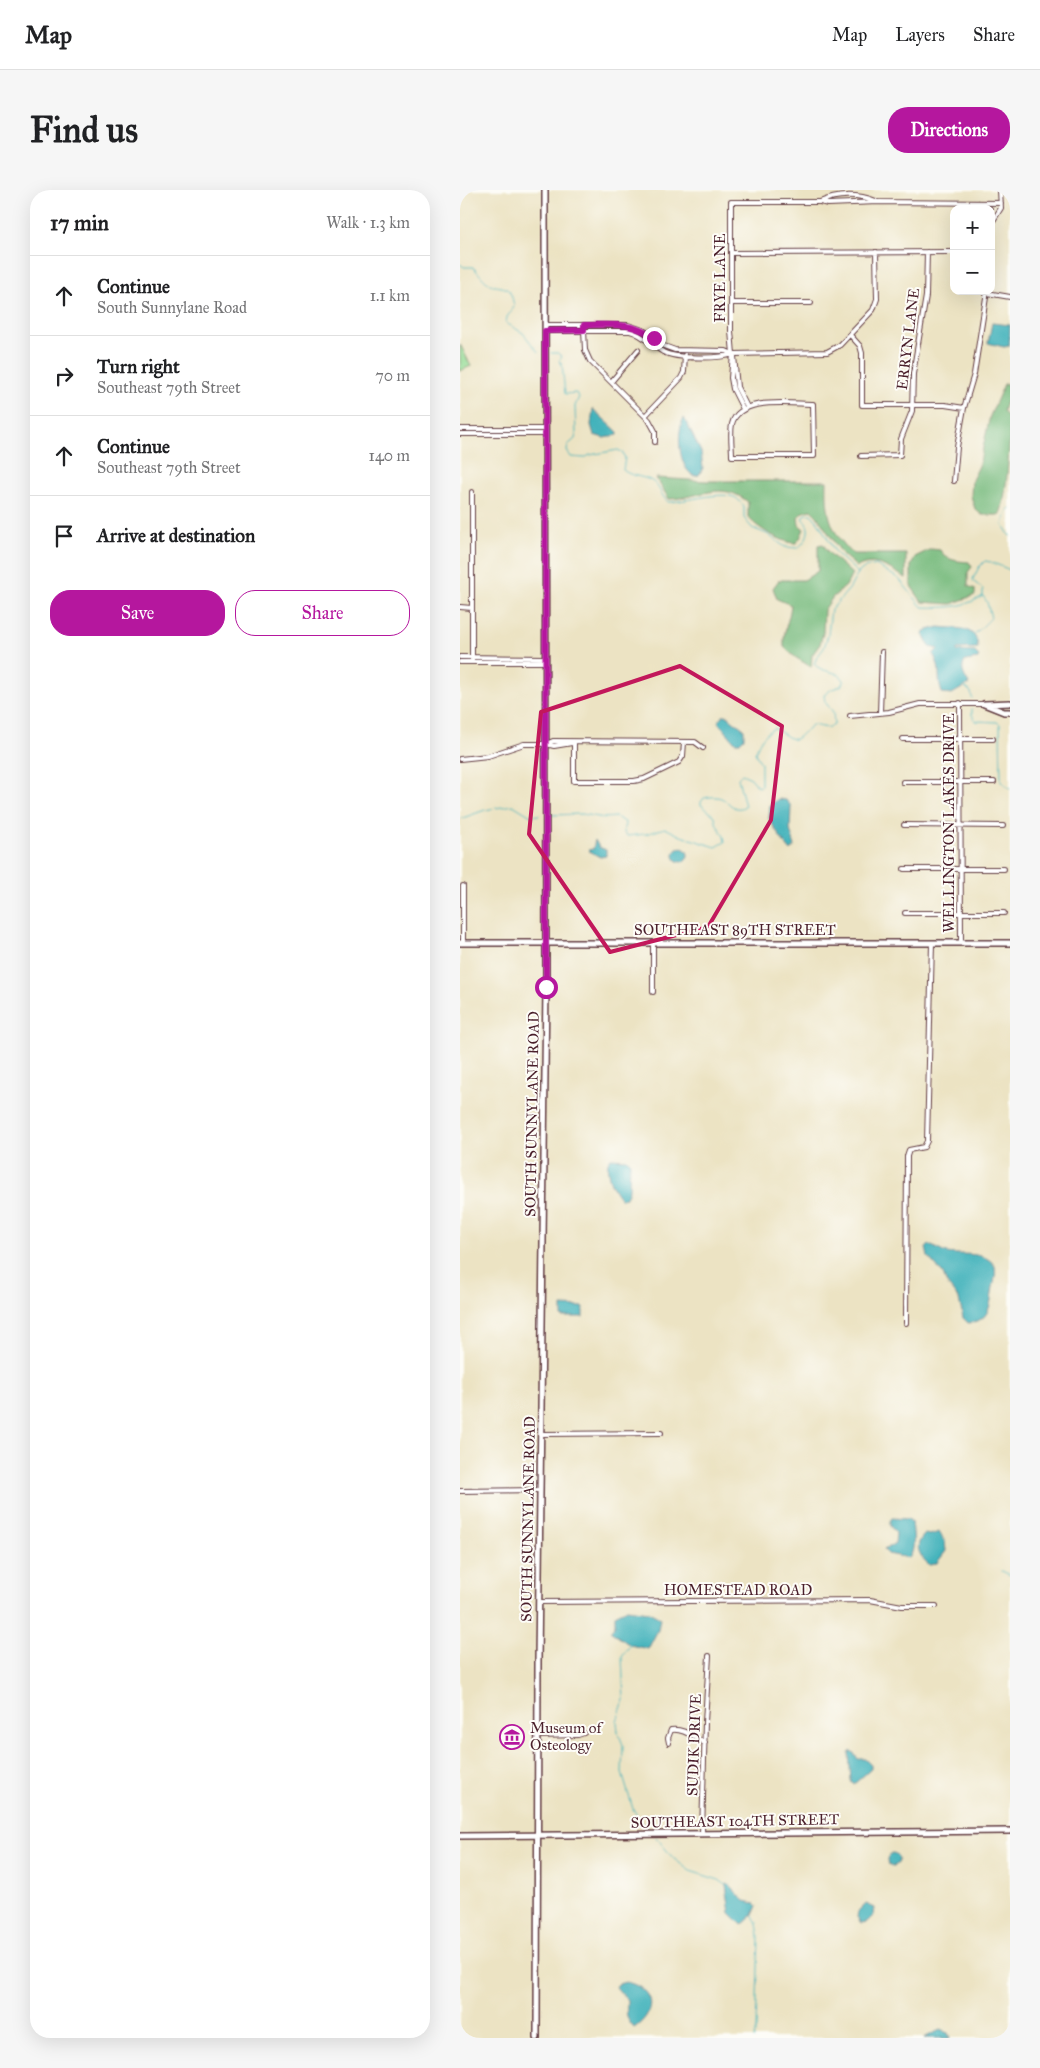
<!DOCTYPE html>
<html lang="en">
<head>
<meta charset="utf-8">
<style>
  :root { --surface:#fff; --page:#f6f6f6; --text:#202124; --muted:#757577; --line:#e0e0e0; --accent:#b5179e }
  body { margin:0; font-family:"IM FELL Great Primer",serif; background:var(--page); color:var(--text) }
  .controls { position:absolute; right:15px; top:15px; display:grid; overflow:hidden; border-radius:10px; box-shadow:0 5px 20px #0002 }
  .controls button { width:45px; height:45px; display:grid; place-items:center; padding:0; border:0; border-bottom:1px solid var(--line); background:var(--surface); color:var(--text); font:25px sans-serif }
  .stop { position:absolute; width:15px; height:15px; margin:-11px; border:4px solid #b5179e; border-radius:50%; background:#fff }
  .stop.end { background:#b5179e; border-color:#fff; box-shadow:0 1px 5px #0008 }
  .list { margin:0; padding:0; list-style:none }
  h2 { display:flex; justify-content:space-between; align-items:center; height:65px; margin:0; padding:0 20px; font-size:21px }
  h2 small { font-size:16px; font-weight:400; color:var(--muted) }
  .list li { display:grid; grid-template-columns:32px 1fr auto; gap:15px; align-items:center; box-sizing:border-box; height:80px; padding:0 20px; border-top:1px solid var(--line) }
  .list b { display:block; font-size:19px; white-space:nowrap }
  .list p { margin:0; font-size:16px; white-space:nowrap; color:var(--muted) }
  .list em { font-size:16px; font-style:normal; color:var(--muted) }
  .actions { display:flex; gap:10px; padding:15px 20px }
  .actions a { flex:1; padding:11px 0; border:1px solid var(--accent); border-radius:20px; text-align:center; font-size:18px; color:var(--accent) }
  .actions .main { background:var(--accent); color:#fff }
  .icon { flex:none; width:28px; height:28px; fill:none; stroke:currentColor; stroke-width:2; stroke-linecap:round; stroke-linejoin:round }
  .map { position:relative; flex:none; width:550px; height:1848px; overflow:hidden; border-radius:20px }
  header { display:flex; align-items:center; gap:30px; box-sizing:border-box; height:70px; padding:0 25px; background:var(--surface); border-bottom:1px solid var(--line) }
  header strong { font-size:24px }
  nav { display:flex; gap:28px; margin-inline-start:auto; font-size:18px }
  .intro { display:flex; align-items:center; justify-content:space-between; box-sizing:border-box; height:120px; padding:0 30px }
  h1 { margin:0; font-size:35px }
  .button { padding:12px 22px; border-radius:20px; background:var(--accent); color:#fff; font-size:18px; font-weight:700 }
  main { display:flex; gap:30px; padding:0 30px }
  aside { flex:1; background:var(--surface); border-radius:20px; box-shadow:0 5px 20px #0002 }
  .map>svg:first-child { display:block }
</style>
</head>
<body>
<header>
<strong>Map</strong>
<nav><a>Map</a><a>Layers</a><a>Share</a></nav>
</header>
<div class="intro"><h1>Find us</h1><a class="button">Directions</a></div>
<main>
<aside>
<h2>17 min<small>Walk · 1.3 km</small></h2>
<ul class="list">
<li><svg class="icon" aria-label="ahead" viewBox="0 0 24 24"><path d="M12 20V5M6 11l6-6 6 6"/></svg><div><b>Continue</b><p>South Sunnylane Road</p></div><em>1.1 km</em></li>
<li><svg class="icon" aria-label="right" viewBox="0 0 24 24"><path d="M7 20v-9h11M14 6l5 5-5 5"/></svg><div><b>Turn right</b><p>Southeast 79th Street</p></div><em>70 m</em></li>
<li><svg class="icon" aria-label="ahead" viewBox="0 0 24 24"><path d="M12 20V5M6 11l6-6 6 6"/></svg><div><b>Continue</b><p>Southeast 79th Street</p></div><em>140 m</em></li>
<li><svg class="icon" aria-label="arrive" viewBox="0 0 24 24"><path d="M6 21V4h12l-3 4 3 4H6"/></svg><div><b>Arrive at destination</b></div></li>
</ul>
<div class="actions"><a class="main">Save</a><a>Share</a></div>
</aside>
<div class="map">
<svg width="550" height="1848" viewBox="0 0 550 1848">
  <rect width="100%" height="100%" fill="#fdfcf7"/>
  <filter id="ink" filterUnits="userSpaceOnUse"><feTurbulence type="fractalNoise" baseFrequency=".02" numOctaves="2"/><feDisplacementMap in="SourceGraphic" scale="10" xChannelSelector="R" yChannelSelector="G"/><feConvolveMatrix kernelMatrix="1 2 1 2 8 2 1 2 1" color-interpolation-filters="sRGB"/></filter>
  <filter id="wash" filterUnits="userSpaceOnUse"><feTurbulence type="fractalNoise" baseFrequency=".0096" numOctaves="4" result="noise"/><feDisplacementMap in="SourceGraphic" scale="20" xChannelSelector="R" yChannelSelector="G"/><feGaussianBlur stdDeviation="1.12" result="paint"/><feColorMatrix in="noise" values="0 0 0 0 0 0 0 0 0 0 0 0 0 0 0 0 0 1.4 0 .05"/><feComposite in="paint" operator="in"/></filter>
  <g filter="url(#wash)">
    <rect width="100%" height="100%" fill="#ece3c3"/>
    <path fill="#95db95" stroke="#707d60" d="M0,154L11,176L0,181Z"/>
    <path fill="#78bb7e" stroke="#616d54" d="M544,194H550V209L546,212L543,221C545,224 549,228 550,231C550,246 547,314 539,325H522L515,319L511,306L512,290L519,276L530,226Z
      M196,288L246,291H367C366,323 369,340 393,364H446V388C430,379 415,367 397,377L383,365L357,326L351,320L343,322L338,327L339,335L344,339L340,348L336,353C322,353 297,338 288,327V312C261,290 240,308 209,309Z
      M363,354L368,362L392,384L386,396L373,407L364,420L363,443L360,454L352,465L351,477L335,467L324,457C323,439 329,433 331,415L317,409L313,398L319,390H344L358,381V355Z
      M471,359L480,360C487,371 497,371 509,372L512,377L508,382V396L515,399V405L491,414L462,412L451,396V376L455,367Z"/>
    <path fill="#42b2bb" stroke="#466873" d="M532,133L550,135L549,156L544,157L528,153Z
      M133,219L158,242V245L144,248L134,245L131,235Z
      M224,228L241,262L243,278L239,285L234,286C218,278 216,241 224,228Z
      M479,437C497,439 517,435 518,458L497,459V461L515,462L519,466L518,469L505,471C500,480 504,485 509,494L492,504L482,503C476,487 483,480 473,464L478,459L470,457L463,444L464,441Z
      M263,525H266L284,539V548L280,552H275L258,532Z
      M318,609L326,610L331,616L330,640L335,656L331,661L322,650L309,629L310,615Z
      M135,650L139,657L146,660V666L140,667L129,661L128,660L133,659Z
      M214 665a7 7 0 1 1 14 0a7 7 0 1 1-14 0Z
      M151,968L167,969L170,972L169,1000L166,1008L161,1009C152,999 146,985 148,972Z
      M469,1055C476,1057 481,1062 487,1063C504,1066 524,1060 535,1076C536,1083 535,1090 533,1097C530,1114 531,1131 508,1133L503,1128L499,1109L487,1094L483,1084L468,1067L466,1058Z
      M102,1116L123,1117V1127H102Z
      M432,1328L448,1329L452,1332C453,1343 456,1360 449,1368L428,1364L424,1360L435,1353L436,1343L430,1336V1331Z
      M479,1342L485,1351L486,1361L476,1374L469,1375C459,1365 453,1356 465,1344L470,1345Z
      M167,1419L189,1422L200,1428L198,1440L188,1459L170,1455L150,1441L155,1435V1425Z
      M392,1561L398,1569H405L411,1575V1579L394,1594L391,1591L389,1563Z
      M427 1670a6 6 0 1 1 12 0a6 6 0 1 1-12 0Z
      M268,1694L285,1711L294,1713L297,1716L293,1725L282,1735L270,1723L266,1695Z
      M406,1714L415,1718L414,1725L407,1732L401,1733L397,1727L398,1722Z
      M166,1792C194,1798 198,1822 174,1838C164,1827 167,1823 167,1810L156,1797L158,1794Z
      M480,1840L488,1843L490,1848H464Z"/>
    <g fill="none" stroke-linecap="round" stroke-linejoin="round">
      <path stroke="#42b2bb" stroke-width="1" d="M0,74L4,77H13C18,82 22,88 27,92C41,102 50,89 54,117L47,127L46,133L63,143L78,162
        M91,163H98L102,167L99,171L102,174L105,204L116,203L119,207L115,216L116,244L115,249L108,255L107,261L111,267L124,268L130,265L158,260L162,262L165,268L163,280C170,286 181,286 190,290C200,295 200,305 208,312C225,312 262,300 276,308C279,310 282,314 284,317V328L292,338L307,344L325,357L338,358C344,353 351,343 347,335C346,332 343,330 343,328L346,324H351L358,332L376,363L398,383
        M550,214L547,221L550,225
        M550,318L545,327L543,335L550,346
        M515,444L531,428L527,412L523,406
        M505,497L511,502L512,508
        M512,519V525L516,531L537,532L540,534L541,591L550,599
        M91,625L122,624L144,628L156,627L165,632L164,643L167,646L186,644L205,638L221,646L256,657L265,652C264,640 256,640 255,626L241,615V612L244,608C249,607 256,606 261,608C270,612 274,623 285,616L278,588L282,584L291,588L298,597L301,596V573L295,563C299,552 304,544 314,538C340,554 330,553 352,535L368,538L374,534L373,522L365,512L364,505L372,499L381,496L384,490C377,479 363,484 354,474L357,467L364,458L368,445L371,420L390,398L398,383L404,378L416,375L439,389L462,417C484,418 503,418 523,406V399L514,392L513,389L519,377L525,371L531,372L550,380
        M0,629L25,620L53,615L71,626L79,625
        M542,1381L550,1385
        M170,1455L162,1467L164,1510L157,1531L158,1542L163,1555L162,1583L173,1619L180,1630L191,1642
        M196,1647L213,1668L230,1681L259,1690L266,1695
        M293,1726L297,1733L299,1747L296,1839L294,1848"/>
    </g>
  </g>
  <g filter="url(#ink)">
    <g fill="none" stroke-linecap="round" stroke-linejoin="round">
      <defs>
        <path id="street" d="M360,12C377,4 398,4 416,11
          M518,13L530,19
          M531,34L541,18L540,0
          M271,63L494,62
          M527,103L550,107
          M272,113H351
          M85,135H168L183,140L204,156L215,160L266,161L273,164
          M124,140L125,160L130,171L189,230L195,241V252
          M85,141H170C183,144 191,155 203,162C217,169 259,169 273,164L367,162L380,155L413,120L417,109L416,62
          M391,146L400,156L402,163V215H485L504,218
          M274,166L277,197L287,217
          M151,192L178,160
          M353,214L354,266H272C272,256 270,244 272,234C279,206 331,214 353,214Z
          M283,219L273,199L271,188L273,164L271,141V12H360L368,14L418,12L541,13
          M185,226L221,188L224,182L225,165
          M0,239H85
          M0,244H85
          M401,266L440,265L441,249L452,221L453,184L466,106L467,62
          M494,291L497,257L504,218L514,184L527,101
          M12,302V472
          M0,417L12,418
          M0,467L86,468
          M0,472H86
          M500,513L501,753
          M420,523L422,462
          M390,526L429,522L460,514H524
          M443,549H533
          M114,552V591H174L184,589L219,572L223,566L224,552
          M86,554L93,551L235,552L243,558
          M0,569L28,566L64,554H86L94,556L112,553
          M443,592H534
          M444,635L543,636
          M444,679H544
          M445,723H544
          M3,753V696
          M193,802V753
          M446,1133L447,966L449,960L464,957L467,951L472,753
          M81,1244L201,1243
          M0,1301L80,1300
          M79,1412L410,1410L442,1416H476
          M78,1546L118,1545L124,1543
          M209,1553L208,1548L211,1540C224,1538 234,1548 245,1553
          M242,1644L245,1532L249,1466"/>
        <path id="secondary" d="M524,514L544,522H550
          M525,514L550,513
          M0,753H550
          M0,1646L550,1641
          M77,1848L78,1472L86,798L85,0"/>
      </defs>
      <use href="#street" stroke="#623c42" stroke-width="6"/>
      <use href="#secondary" stroke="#623c42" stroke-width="8"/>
      <use href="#street" stroke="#fff" stroke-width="4"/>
      <use href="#secondary" stroke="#fff" stroke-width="5"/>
    </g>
  </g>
  <g fill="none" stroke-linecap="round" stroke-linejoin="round" filter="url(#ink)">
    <path stroke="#b5179e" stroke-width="6" d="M86,797L85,141L124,140V135C151,135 172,131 194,148"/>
  </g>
  <path fill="none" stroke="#c2185b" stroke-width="4" stroke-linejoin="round" d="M220,476L322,536L311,630L248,737L150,762L69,644L81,522Z"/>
  <defs>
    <symbol id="museum-ring" viewBox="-11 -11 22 22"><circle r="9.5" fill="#fdfcf7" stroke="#b5179e" stroke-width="1.5"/><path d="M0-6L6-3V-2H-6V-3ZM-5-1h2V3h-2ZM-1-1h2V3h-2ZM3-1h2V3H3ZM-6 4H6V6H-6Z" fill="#b5179e"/></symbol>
  </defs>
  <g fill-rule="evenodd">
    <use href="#museum-ring" x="38" y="1533" width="28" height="28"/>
  </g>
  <g text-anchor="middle" stroke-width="4" stroke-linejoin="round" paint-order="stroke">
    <g font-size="15" fill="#4a1f2b" stroke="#fdfcf7">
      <text transform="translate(260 88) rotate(-90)" y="5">FRYE LANE</text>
      <text transform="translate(448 149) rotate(-83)" y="5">ERRYN LANE</text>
      <text transform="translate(489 633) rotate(-90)" y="5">WELLINGTON LAKES DRIVE</text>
      <text x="275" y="745">SOUTHEAST 89TH STREET</text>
      <text transform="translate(72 924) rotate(-89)" y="5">SOUTH SUNNYLANE ROAD</text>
      <text transform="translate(68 1329) rotate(-89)" y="5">SOUTH SUNNYLANE ROAD</text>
      <text x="278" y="1405">HOMESTEAD ROAD</text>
      <text transform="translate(234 1555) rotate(-88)" y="5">SUDIK DRIVE</text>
      <text transform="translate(275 1631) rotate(-1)" y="5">SOUTHEAST 104TH STREET</text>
    </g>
    <g font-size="15" fill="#4a1f2b" stroke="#fdfcf7" text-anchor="start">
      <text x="70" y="1543">Museum of<tspan x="70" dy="17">Osteology</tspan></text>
    </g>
  </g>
</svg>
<div class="controls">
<button>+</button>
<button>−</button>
</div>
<div class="stop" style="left:86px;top:797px"></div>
<div class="stop end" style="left:194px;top:148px"></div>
</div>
</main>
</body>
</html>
